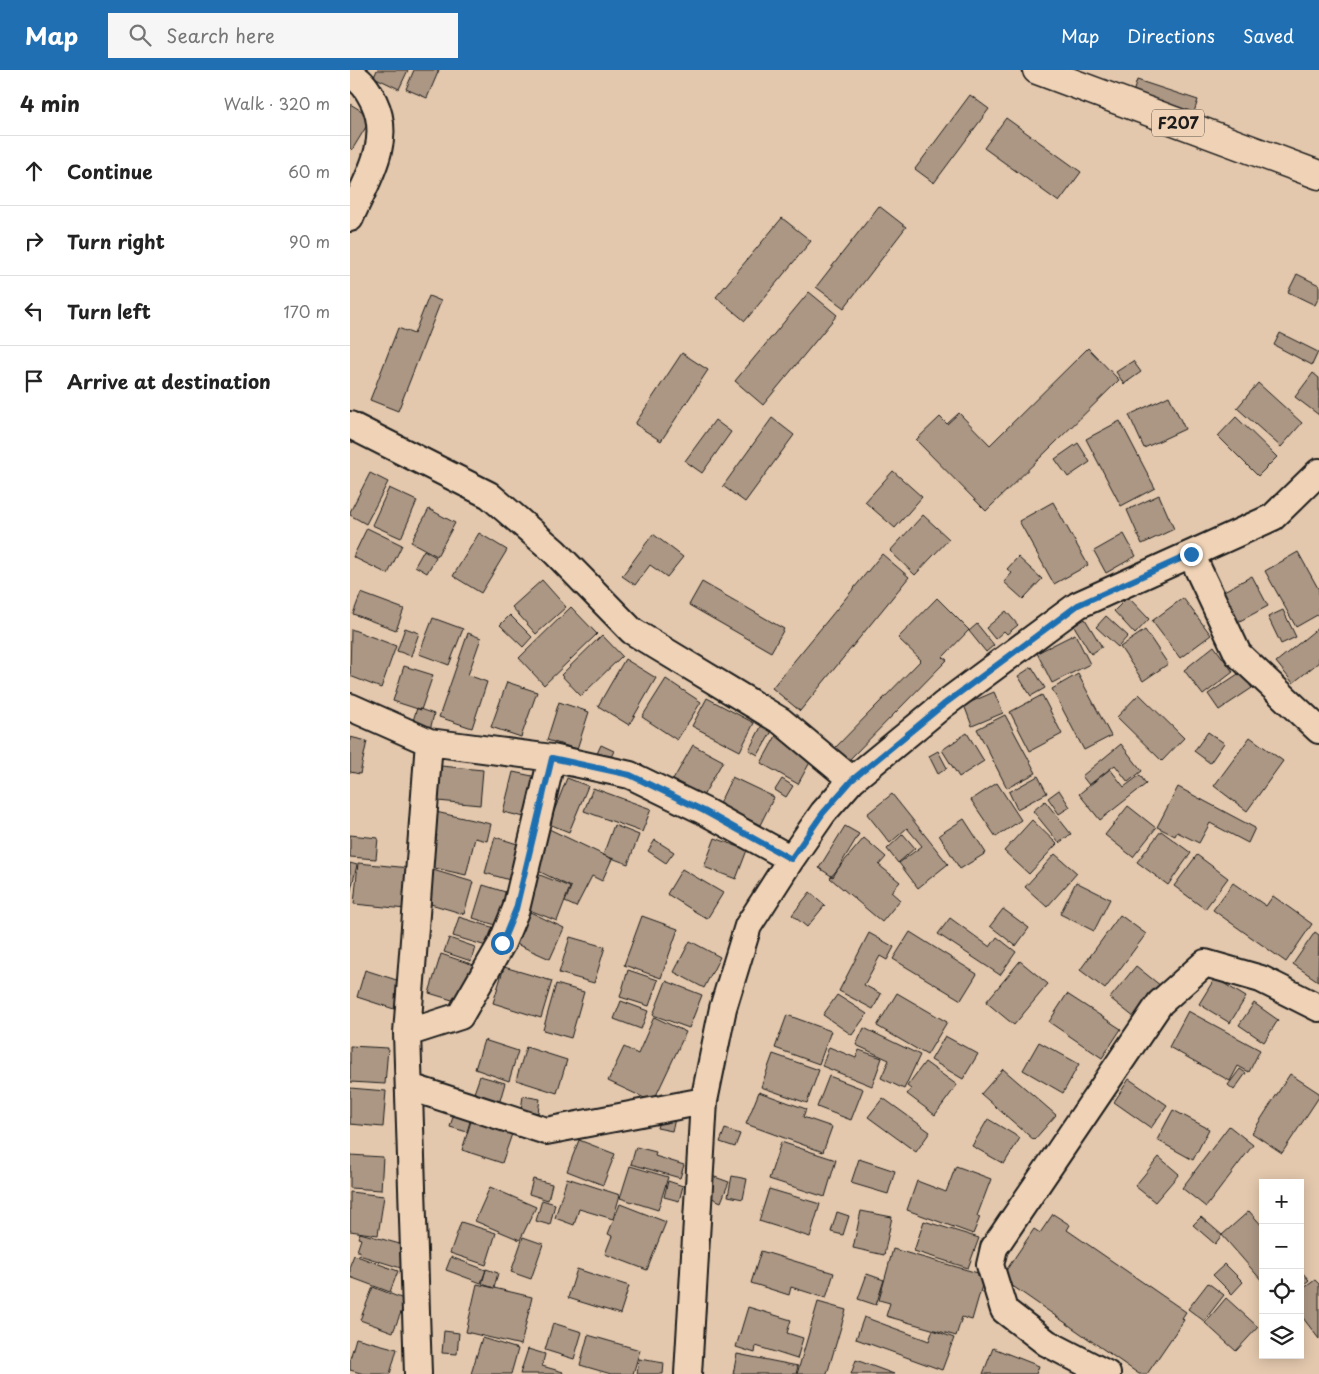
<!DOCTYPE html>
<html lang="en">
<head>
<meta charset="utf-8">
<style>
  :root { --surface:#fff; --page:#f6f6f6; --text:#222; --muted:#767676; --line:#e0e0e0; --accent:#1f6fb2 }
  body { margin:0; font-family:"Playpen Sans",sans-serif; background:var(--page); color:var(--text) }
  .controls { position:absolute; right:15px; bottom:15px; display:grid; overflow:hidden; border-radius:0px; box-shadow:0 2px 12px #0003 }
  .controls button { width:45px; height:45px; display:grid; place-items:center; padding:0; border:0; border-bottom:1px solid var(--line); background:var(--surface); color:var(--text); font:25px sans-serif }
  .stop { position:absolute; width:15px; height:15px; margin:-11px; border:4px solid #1f6fb2; border-radius:50%; background:#fff }
  .stop.end { background:#1f6fb2; border-color:#fff; box-shadow:0 1px 5px #0008 }
  .list { margin:0; padding:0; list-style:none }
  h2 { display:flex; justify-content:space-between; align-items:center; height:65px; margin:0; padding:0 20px; font-size:21px }
  h2 small { font-size:16px; font-weight:400; color:var(--muted) }
  .list li { display:grid; grid-template-columns:32px 1fr auto; gap:15px; align-items:center; box-sizing:border-box; height:70px; padding:0 20px; border-top:1px solid var(--line) }
  .list b { display:block; font-size:19px; white-space:nowrap }
  .list em { font-size:16px; font-style:normal; color:var(--muted) }
  .icon { flex:none; width:28px; height:28px; fill:none; stroke:currentColor; stroke-width:2; stroke-linecap:round; stroke-linejoin:round }
  .map { position:relative; flex:none; width:969px; height:1304px; overflow:hidden }
  header { display:flex; align-items:center; gap:30px; box-sizing:border-box; height:70px; padding:0 25px; background:var(--accent); color:#fff }
  header strong { font-size:24px }
  nav { display:flex; gap:28px; margin-inline-start:auto; font-size:18px }
  .search { width:350px; height:45px; background:var(--page); display:flex; align-items:center; gap:12px; box-sizing:border-box; padding:0 18px; border-radius:0px; color:var(--muted); font-size:19px }
  main { display:flex }
  aside { flex:1; background:var(--surface) }
  .map>svg:first-child { display:block }
</style>
</head>
<body>
<header>
<strong>Map</strong>
<div class="search"><svg class="icon" aria-label="search" viewBox="0 0 24 24"><circle cx="10" cy="10" r="6"/><path d="M15 15l6 6"/></svg>Search here</div>
<nav><a>Map</a><a>Directions</a><a>Saved</a></nav>
</header>
<main>
<aside>
<h2>4 min<small>Walk · 320 m</small></h2>
<ul class="list">
<li><svg class="icon" aria-label="ahead" viewBox="0 0 24 24"><path d="M12 20V5M6 11l6-6 6 6"/></svg><div><b>Continue</b></div><em>60 m</em></li>
<li><svg class="icon" aria-label="right" viewBox="0 0 24 24"><path d="M7 20v-9h11M14 6l5 5-5 5"/></svg><div><b>Turn right</b></div><em>90 m</em></li>
<li><svg class="icon" aria-label="left" viewBox="0 0 24 24"><path d="M17 20v-9H6M10 6l-5 5 5 5"/></svg><div><b>Turn left</b></div><em>170 m</em></li>
<li><svg class="icon" aria-label="arrive" viewBox="0 0 24 24"><path d="M6 21V4h12l-3 4 3 4H6"/></svg><div><b>Arrive at destination</b></div></li>
</ul>
</aside>
<div class="map">
<svg width="969" height="1304" viewBox="0 0 969 1304">
  <rect width="100%" height="100%" fill="#e3c8ad"/>
  <filter id="ink" filterUnits="userSpaceOnUse"><feTurbulence type="fractalNoise" baseFrequency=".02" numOctaves="2"/><feDisplacementMap in="SourceGraphic" scale="10" xChannelSelector="R" yChannelSelector="G"/><feConvolveMatrix kernelMatrix="1 2 1 2 8 2 1 2 1" color-interpolation-filters="sRGB"/></filter>
  <g filter="url(#ink)">
    <path fill="#ac9784" stroke="#1c1c1c" d="M27,0H58L49,19L24,7Z
      M64,0H89L77,28L56,19Z
      M787,10L848,30L842,48L781,29Z
      M620,25L639,39L584,113L565,99Z
      M0,34L22,47L2,80L0,78Z
      M656,48L731,102L709,132L634,78Z
      M529,136L556,157L494,238L466,217Z
      M432,148L461,171L395,251L366,227Z
      M947,204L969,215V227L965,235L938,222Z
      M459,222L487,245L413,335L385,311Z
      M79,226L91,231L48,341L20,330L48,258L64,264Z
      M930,263L968,282L962,295L924,275Z
      M738,278L769,310L636,441L566,370L590,347L597,354L609,343L640,375Z
      M332,283L358,300L311,371L285,354Z
      M783,291L791,302L774,314L766,302Z
      M963,303L969,308V345L945,327Z
      M908,313L952,353L931,377L887,338Z
      M819,326L835,359L794,378L779,345Z
      M886,347L927,387L908,406L868,366Z
      M422,348L444,365L395,432L373,416Z
      M365,350L381,362L352,403L335,391Z
      M770,351L805,418L771,436L736,369Z
      M728,373L740,392L718,407L705,389Z
      M543,401L572,427L545,458L515,432Z
      M20,403L38,412L16,454L0,445V442Z
      M39,418L67,431L51,468L22,455Z
      M809,425L824,459L792,474L777,440Z
      M703,432L738,495L704,514L669,451Z
      M79,439L105,453L87,486L61,472Z
      M573,445L599,469L565,505L540,481Z
      M17,458L52,475L38,504L3,487Z
      M129,463L157,480L131,523L103,506Z
      M303,464L333,487L317,507L300,495L285,515L272,506Z
      M774,464L786,486L756,503L744,481Z
      M74,480L86,487L77,503L65,496Z
      M948,482L969,520V544L946,557L915,501Z
      M532,484L559,507L450,641L422,618Z
      M668,487L692,509L673,529L654,512L662,503L657,499Z
      M902,506L918,536L888,552L872,522Z
      M192,510L216,537L186,564L162,537Z
      M352,512L434,559L421,582L339,535Z
      M11,523L54,539L46,560L3,544Z
      M778,527L799,549L785,564L764,541Z
      M587,528L619,560L593,587L597,590L496,693L483,680L571,590L548,568Z
      M833,528L861,565L830,588L802,551Z
      M221,537L247,564L194,615L169,588Z
      M933,540L946,567L931,574L918,547Z
      M656,541L668,555L657,564L654,561L645,569L636,558Z
      M160,545L182,567L173,577L150,555Z
      M756,546L778,566L768,577L746,557Z
      M83,548L113,559L99,595L69,584Z
      M735,549L752,577L741,584L724,556Z
      M627,554L644,575L636,582L619,561Z
      M969,557V592L943,613L926,592Z
      M55,558L69,563L61,586L47,581Z
      M1,559L46,576L31,618L0,606Z
      M795,560L818,594L793,611L770,577Z
      M118,563L131,568L118,605L137,612L122,658L89,647Z
      M725,564L740,594L702,613L687,583Z
      M252,565L272,586L231,626L211,605Z
      M864,576L883,602L853,625L834,600Z
      M275,589L306,608L279,655L248,636Z
      M54,596L83,605L71,640L43,631Z
      M682,597L695,618L681,626L668,606Z
      M891,602L902,618L869,640L858,624Z
      M728,604L761,666L734,680L702,619Z
      M316,609L351,632L327,670L292,647Z
      M157,612L187,622L171,667L141,657Z
      M644,622L653,643L622,656L614,635Z
      M789,624L834,668L812,691L767,647Z
      M692,625L712,664L680,681L660,642Z
      M357,628L404,653L390,681L342,656Z
      M209,632L239,642L227,679L197,670Z
      M67,638L84,644L80,660L62,654Z
      M655,645L686,703L657,718L627,659Z
      M412,655L422,661L408,685L399,680Z
      M858,662L874,673L860,693L844,681Z
      M617,663L634,691L609,707L592,680Z
      M427,664L464,685L448,714L411,693Z
      M0,667L17,671L10,704L0,702Z
      M900,667L933,691L897,741L864,716Z
      M771,674L792,701L778,712L765,695L739,715L732,706Z
      M251,675L264,681L258,693L245,688Z
      M343,675L373,691L353,726L323,710Z
      M588,681L597,698L588,704L579,686Z
      M91,696L133,700L130,735L88,731Z
      M760,699L774,717L790,705L796,714L750,750L729,724Z
      M163,702L192,708L183,749L153,742Z
      M688,706L697,723L667,739L659,722Z
      M382,707L424,727L410,755L369,734Z
      M217,708L238,716L219,762L199,754Z
      M432,709L443,716L436,727L425,720Z
      M647,713L671,750L646,767L621,730Z
      M828,717L905,758L898,773L860,753L849,773L827,762L825,766L807,757Z
      M243,718L301,739L292,762L234,741Z
      M709,720L720,737L709,744L698,728Z
      M542,724L598,794L568,818L549,793L572,776L557,758L540,773L517,744Z
      M695,731L721,764L709,773L683,741Z
      M778,736L806,758L783,787L755,765Z
      M81,741L141,754L137,771L125,768L116,805L80,797L87,765L76,762Z
      M614,749L636,783L610,799L589,765Z
      M682,750L707,774L679,804L654,781Z
      M264,755L289,765L278,794L253,785Z
      M495,756L509,764L483,807L469,798Z
      M199,759L262,789L252,811L242,806L226,837L215,832L221,817L180,797Z
      M811,761L841,783L818,815L787,792Z
      M553,764L565,778L548,793L537,779Z
      M0,765L28,768L26,789L0,787Z
      M145,767L177,777L167,812L135,803Z
      M365,768L397,780L386,809L354,797Z
      M514,768L536,787L529,795L550,812L541,822L550,830L532,852L480,808Z
      M305,770L324,782L316,793L298,781Z
      M705,784L727,803L697,837L675,817Z
      M847,785L878,808L855,839L824,816Z
      M0,793L7,795L0,824Z
      M8,793L60,798L56,839L4,834Z
      M332,799L373,823L357,849L317,824Z
      M83,800L123,812L114,844L74,832Z
      M185,803L220,817L207,851L172,837Z
      M726,812L760,829L744,861L710,844Z
      M883,813L916,836L923,826L962,854L936,892L863,840Z
      M133,815L165,825L155,858L123,848Z
      M460,822L475,835L457,857L442,845Z
      M653,839L679,858L666,876L640,856Z
      M178,841L214,858L200,889L164,873Z
      M770,845L796,864L755,919L730,900Z
      M292,846L328,859L311,908L274,895Z
      M109,847L148,859L143,878L103,866Z
      M600,848L640,877L647,867L666,882L650,905L588,864Z
      M560,862L627,904L611,930L543,889Z
      M965,862L969,865L968,911L943,894Z
      M519,863L544,877L537,890L530,886L514,915L531,924L523,939L489,921Z
      M220,867L255,877L244,913L209,903Z
      M99,868L125,877L121,891L94,882Z
      M340,871L370,887L354,918L324,902Z
      M91,884L124,895L112,933L79,923Z
      M670,891L698,914L664,955L636,932Z
      M786,896L811,916L785,948L760,928Z
      M154,897L202,911L191,948L143,933Z
      M15,900L56,913L47,940L7,927Z
      M278,900L308,910L299,936L270,927Z
      M865,908L896,927L880,953L849,934Z
      M316,911L352,925L339,958L303,945Z
      M206,914L234,922L221,968L193,960Z
      M547,923L597,952L577,985L527,956Z
      M717,924L771,959L752,988L699,952Z
      M487,925L517,944L502,965L473,945Z
      M271,931L298,941L291,959L264,949Z
      M904,933L928,950L914,972L889,955Z
      M838,941L910,980L899,1002L888,996L880,1011L819,977Z
      M437,945L481,961L469,994L425,978Z
      M304,947L336,962L303,1032L258,1011L274,977L288,984Z
      M514,958L570,985L554,1019L531,1008L539,990L506,975Z
      M595,966L628,984L613,1009L581,990Z
      M134,970L168,981L159,1011L125,999Z
      M689,972L729,994L713,1023L673,1000Z
      M0,976L38,978L35,1014L0,1012Z
      M176,977L217,990L207,1023L166,1010Z
      M479,977L506,988L509,980L532,988L522,1016L472,996Z
      M423,984L469,1000L457,1033L411,1017Z
      M575,992L607,1015L585,1045L557,1024L561,1019L557,1016Z
      M653,999L706,1045L684,1070L631,1024Z
      M890,999L896,1003L884,1020L878,1015Z
      M940,1004L969,1023V1027L932,1083L902,1063Z
      M130,1006L155,1013L149,1034L123,1026Z
      M479,1006L513,1019L501,1050L467,1037Z
      M779,1009L817,1035L801,1058L764,1032Z
      M0,1018L36,1021L33,1057L0,1054Z
      M409,1022L456,1039L453,1047L482,1057L473,1082L396,1054Z
      M173,1026L190,1029L188,1043L171,1040Z
      M533,1028L580,1062L566,1082L518,1047Z
      M823,1040L859,1059L843,1090L807,1070Z
      M104,1043L121,1048L117,1062L100,1057Z
      M123,1045L164,1058L152,1093L112,1080Z
      M311,1045L325,1049L322,1061L307,1058Z
      M638,1049L670,1068L654,1094L622,1076Z
      M879,1056L903,1075L856,1137L832,1118Z
      M375,1059L390,1064L385,1077L370,1072Z
      M229,1070L265,1084L253,1115L217,1101Z
      M431,1072L486,1090L475,1127L419,1109Z
      M286,1077L306,1082L305,1086L334,1095L330,1108L281,1094Z
      M0,1085L33,1087L31,1120L0,1118Z
      M809,1087L829,1104L805,1132L785,1116Z
      M509,1089L545,1101L538,1124L501,1113Z
      M280,1096L318,1107L308,1140L270,1128Z
      M606,1096L641,1109L627,1146L630,1147L623,1164L557,1140L567,1111L596,1122Z
      M362,1106L379,1112L371,1132L355,1125Z
      M382,1106L397,1109L393,1129L378,1126Z
      M217,1108L270,1125L263,1149L229,1139L224,1155L205,1148Z
      M183,1109L202,1114L198,1130L179,1124Z
      M318,1111L333,1116L329,1131L314,1127Z
      M140,1117L186,1137L170,1170L125,1151Z
      M419,1119L470,1134L460,1167L409,1151Z
      M0,1122L34,1126L28,1165L0,1161Z
      M192,1130L205,1134L200,1155L186,1151Z
      M270,1134L316,1152L297,1200L255,1184L262,1166L258,1164Z
      M511,1141L542,1147L534,1185L503,1178Z
      M899,1141L913,1157V1212L872,1165Z
      M487,1142L499,1146L493,1165L481,1162Z
      M703,1144L720,1155L717,1160L836,1242L832,1248L834,1250L797,1304H789L651,1208L684,1159L690,1163Z
      M851,1147L872,1165L865,1174L843,1155Z
      M574,1151L629,1168L618,1198L564,1181Z
      M111,1152L146,1163L136,1195L100,1183Z
      M10,1163L57,1176L51,1198L9,1185L10,1181H7L11,1169L8,1168Z
      M173,1167L193,1174L181,1209L161,1202Z
      M543,1179L635,1205L622,1250L612,1247L606,1266L536,1246L540,1233L529,1230Z
      M411,1181L484,1203L476,1228L441,1217L439,1225L401,1213Z
      M4,1185L48,1201L40,1222L0,1207V1195Z
      M101,1187L136,1200L131,1213L96,1200Z
      M875,1194L893,1212L882,1224L863,1205Z
      M136,1199L148,1203L144,1218L132,1214Z
      M227,1199L279,1216L270,1244L218,1228Z
      M950,1200L959,1210L950,1218Z
      M517,1204L534,1210L526,1235L508,1229Z
      M965,1210L969,1214V1269L950,1244V1221Z
      M858,1213L874,1225L854,1251L838,1239Z
      M127,1214L182,1227L171,1275L116,1262Z
      M23,1217L56,1230L43,1262L10,1250Z
      M876,1228L908,1257L886,1281L855,1253Z
      M468,1232L496,1240L477,1304H447Z
      M398,1237L441,1250L437,1263L453,1268L447,1289L406,1276L405,1283L386,1277Z
      M514,1247L579,1271L583,1260L604,1268L592,1300L506,1269Z
      M203,1253L232,1262L224,1289L195,1280Z
      M94,1261L109,1263L107,1284L92,1283Z
      M238,1265L290,1280L283,1304H261L230,1295Z
      M6,1268L47,1279L40,1304H14L0,1300V1289Z
      M132,1268L168,1279L161,1304H121Z
      M643,1278L689,1296L686,1304H633Z
      M178,1279L195,1284L192,1296L213,1302L212,1304H170Z
      M387,1284L448,1296L446,1304H383Z
      M289,1289L314,1293L313,1304H287Z
      M506,1290L544,1304H501Z"/>
    <g fill="none" stroke-linecap="round" stroke-linejoin="round">
      <defs>
        <path id="minor" d="M0,4C13,12 17,18 24,32C43,72 16,111 0,148
          M0,355L139,425L204,481L282,561L431,651L502,710
          M841,484L888,584L969,660
          M0,637L79,672L202,688L280,705L354,741L441,789
          M57,963L110,946L152,873L166,839L202,688
          M60,1017L196,1061L354,1031
          M68,1304L57,963L79,672
          M338,1304L354,1031L373,938L398,856L441,789L473,743L502,710L593,635L728,535L923,447L969,402
          M757,1304L697,1273L654,1240L640,1195L644,1178L810,933L855,893L911,909L969,938"/>
        <path id="major" d="M687,0L969,105"/>
      </defs>
      <use href="#minor" stroke="#1c1c1c" stroke-width="30"/>
      <use href="#major" stroke="#1c1c1c" stroke-width="31"/>
      <use href="#minor" stroke="#f0d3b6" stroke-width="26"/>
      <use href="#major" stroke="#f0d3b6" stroke-width="28"/>
    </g>
  </g>
  <g fill="none" stroke-linecap="round" stroke-linejoin="round" filter="url(#ink)">
    <path stroke="#1f6fb2" stroke-width="6" d="M152,873L166,839L202,688L280,705L354,741L441,789L473,743L502,710L593,635L728,535L841,484"/>
  </g>
  <g text-anchor="middle" stroke-width="4" stroke-linejoin="round" paint-order="stroke">
    <rect fill="#f0d3b6" stroke="#5c534a" stroke-width="1" x="802" y="39.5" width="52" height="27" rx="4"/>
    <g font-size="16" font-weight="bold" fill="#1c1c1c">
      <text x="828" y="59">F207</text>
    </g>
  </g>
</svg>
<div class="controls">
<button>+</button>
<button>−</button>
<button><svg class="icon" aria-label="locate" viewBox="0 0 24 24"><circle cx="12" cy="12" r="6"/><path d="M12 2v4M12 18v4M2 12h4M18 12h4"/></svg></button>
<button><svg class="icon" aria-label="layers" viewBox="0 0 24 24"><path d="M12 4l9 5-9 5-9-5zM3 14l9 5 9-5"/></svg></button>
</div>
<div class="stop" style="left:152px;top:873px"></div>
<div class="stop end" style="left:841px;top:484px"></div>
</div>
</main>
</body>
</html>
